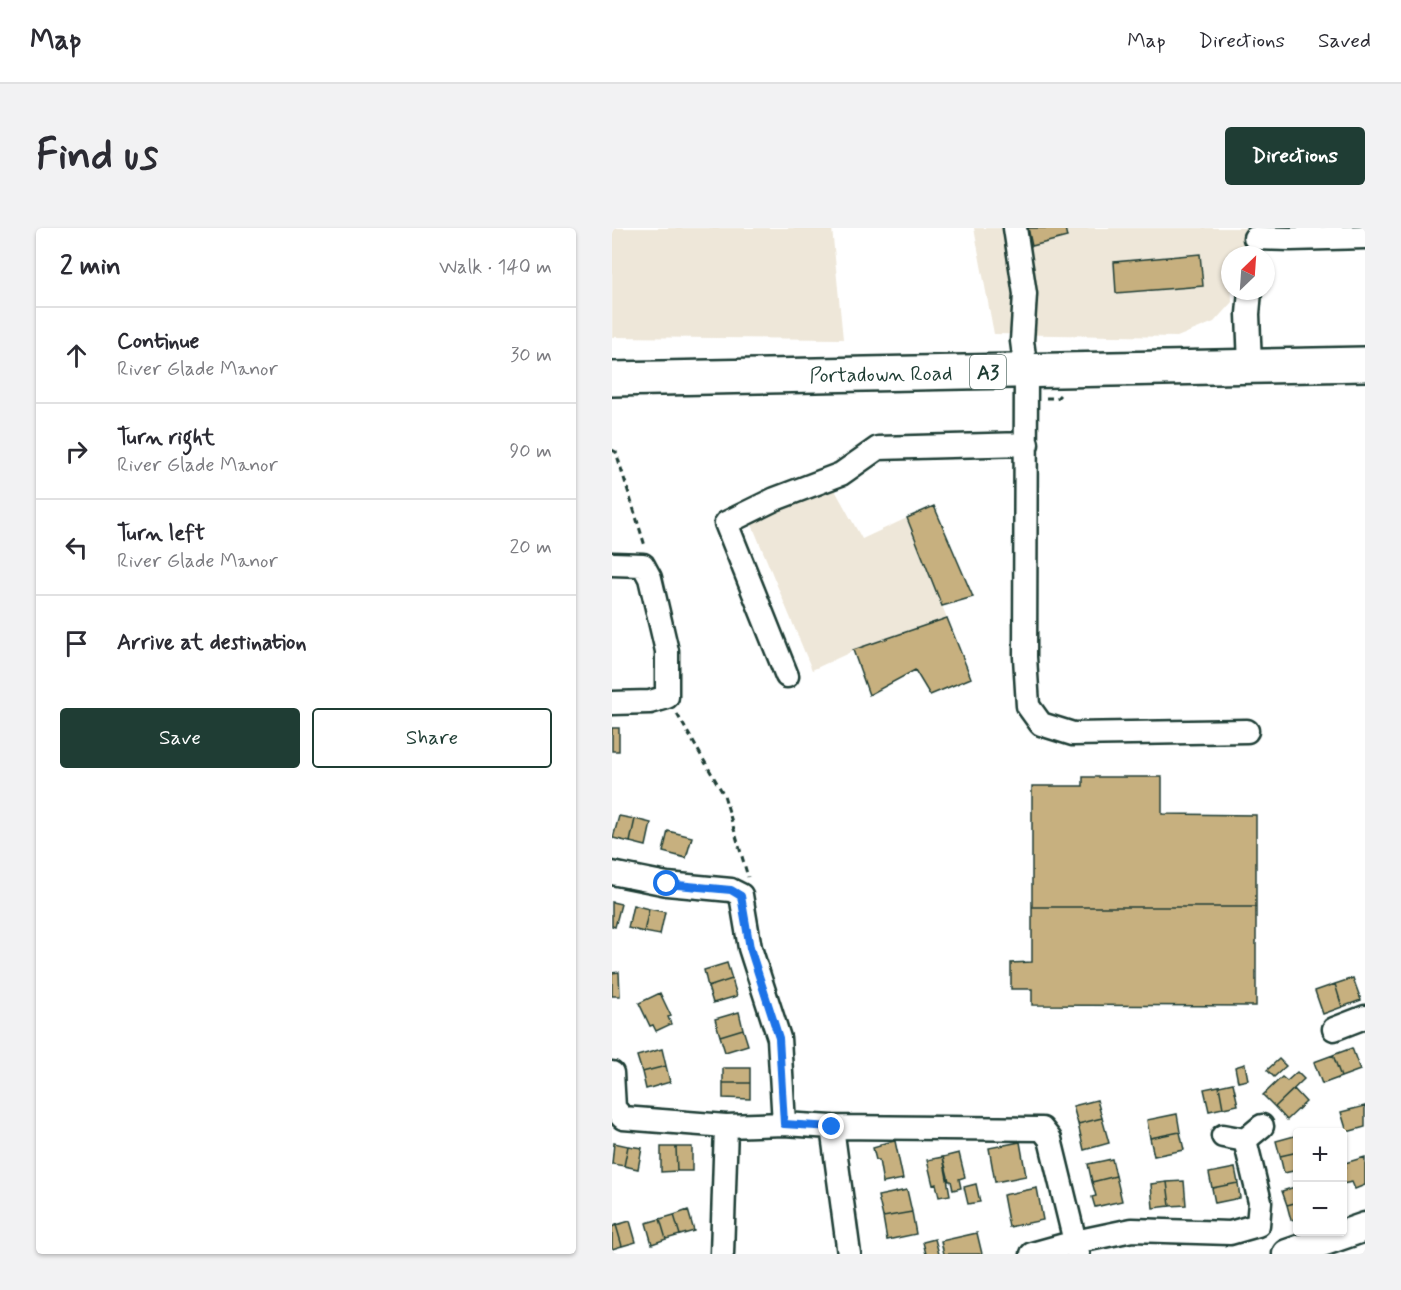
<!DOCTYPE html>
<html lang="en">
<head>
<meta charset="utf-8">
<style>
  :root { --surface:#fff; --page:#f2f2f3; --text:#2b2b33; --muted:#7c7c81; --line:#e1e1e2; --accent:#1f3d34 }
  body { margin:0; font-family:Mynerve,sans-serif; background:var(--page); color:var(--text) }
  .controls { position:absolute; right:18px; bottom:18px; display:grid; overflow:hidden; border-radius:6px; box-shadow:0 2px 4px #0004 }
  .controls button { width:54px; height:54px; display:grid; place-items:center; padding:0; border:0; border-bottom:2px solid var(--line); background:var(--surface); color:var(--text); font:30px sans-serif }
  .compass { position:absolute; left:609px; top:18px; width:54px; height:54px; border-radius:50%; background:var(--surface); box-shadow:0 2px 4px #0004; rotate:25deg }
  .stop { position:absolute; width:18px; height:18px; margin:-14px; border:4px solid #1a73e8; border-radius:50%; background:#fff }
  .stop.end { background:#1a73e8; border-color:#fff; box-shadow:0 2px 6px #0008 }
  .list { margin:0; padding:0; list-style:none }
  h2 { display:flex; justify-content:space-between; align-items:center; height:78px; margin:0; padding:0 24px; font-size:26px }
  h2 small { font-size:20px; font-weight:400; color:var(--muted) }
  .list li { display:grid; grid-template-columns:39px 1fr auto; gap:18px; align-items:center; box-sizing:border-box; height:96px; padding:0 24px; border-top:2px solid var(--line) }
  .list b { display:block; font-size:22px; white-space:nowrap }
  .list p { margin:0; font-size:20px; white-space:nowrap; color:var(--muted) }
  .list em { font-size:20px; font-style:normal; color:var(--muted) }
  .actions { display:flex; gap:12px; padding:18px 24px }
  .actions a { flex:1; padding:14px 0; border:2px solid var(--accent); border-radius:6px; text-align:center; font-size:21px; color:var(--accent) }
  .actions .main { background:var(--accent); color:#fff }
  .icon { flex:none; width:33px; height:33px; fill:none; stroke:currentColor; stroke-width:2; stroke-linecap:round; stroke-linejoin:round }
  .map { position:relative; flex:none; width:753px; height:1026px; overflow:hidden; border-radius:6px }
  header { display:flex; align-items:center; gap:36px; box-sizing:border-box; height:84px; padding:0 30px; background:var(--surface); border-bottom:2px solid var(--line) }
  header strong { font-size:28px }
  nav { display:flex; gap:33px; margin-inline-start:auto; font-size:21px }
  .intro { display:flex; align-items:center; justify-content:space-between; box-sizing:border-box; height:144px; padding:0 36px }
  h1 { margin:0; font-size:42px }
  .button { padding:15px 27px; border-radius:6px; background:var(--accent); color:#fff; font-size:21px; font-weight:700 }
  main { display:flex; gap:36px; padding:0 36px }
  aside { flex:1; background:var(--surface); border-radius:6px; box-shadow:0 2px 4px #0004 }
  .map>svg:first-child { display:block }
</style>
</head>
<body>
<header>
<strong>Map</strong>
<nav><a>Map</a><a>Directions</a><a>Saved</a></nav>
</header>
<div class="intro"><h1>Find us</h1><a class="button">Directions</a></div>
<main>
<aside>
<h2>2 min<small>Walk · 140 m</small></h2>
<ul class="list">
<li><svg class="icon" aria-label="ahead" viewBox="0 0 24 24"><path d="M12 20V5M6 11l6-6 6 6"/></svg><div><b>Continue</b><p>River Glade Manor</p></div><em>30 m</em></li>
<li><svg class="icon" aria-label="right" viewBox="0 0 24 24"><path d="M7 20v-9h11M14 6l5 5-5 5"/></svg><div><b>Turn right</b><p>River Glade Manor</p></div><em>90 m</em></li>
<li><svg class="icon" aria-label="left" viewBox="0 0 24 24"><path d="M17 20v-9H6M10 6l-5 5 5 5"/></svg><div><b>Turn left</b><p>River Glade Manor</p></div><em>20 m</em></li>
<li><svg class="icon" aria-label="arrive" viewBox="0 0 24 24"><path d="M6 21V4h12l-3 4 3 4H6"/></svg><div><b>Arrive at destination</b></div></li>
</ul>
<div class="actions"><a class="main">Save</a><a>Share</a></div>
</aside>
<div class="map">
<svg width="753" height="1026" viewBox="0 0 753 1026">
  <rect width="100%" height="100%" fill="#fff"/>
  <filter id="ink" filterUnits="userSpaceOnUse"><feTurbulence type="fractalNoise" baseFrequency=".0167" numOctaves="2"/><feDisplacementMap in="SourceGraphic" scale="12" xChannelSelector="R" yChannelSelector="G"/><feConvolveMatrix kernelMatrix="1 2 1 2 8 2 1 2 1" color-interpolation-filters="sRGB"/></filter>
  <g filter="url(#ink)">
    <path fill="#eee7d9" d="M0,0H220L231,111L0,109Z
      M362,0H753V20H623L622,27H618L620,74L602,94L565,109L382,106Z
      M218,253L250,311L295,290L359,450L318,467L303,443L257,467L241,423L200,442L136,287Z"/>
    <path fill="#c7b07f" stroke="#1f3d34" stroke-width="1.5" d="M416,0H453L455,9L420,18Z
      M588,26L591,58L504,65L502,34Z
      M322,278L361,369L330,378L295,290Z
      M335,390L359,450L318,467L303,442L257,467L241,422Z
      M0,500H7V523H0Z
      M471,549H550V586L644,587V679H420V558H471Z
      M7,588L23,591L18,614L1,610Z
      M23,591L39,595L34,618L18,614Z
      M56,603L80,609L74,630L51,624Z
      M0,674L9,676L3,699L0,698Z
      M21,677L37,681L32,704L16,700Z
      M420,679H644V778L420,777V761H399V735L420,734Z
      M37,681L53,684L48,707L32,704Z
      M115,735L120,751L96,759L92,742Z
      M7,744L8,768H0V745Z
      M741,750L749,772L730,779L723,756Z
      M120,751L125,768L101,775L96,759Z
      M723,756L730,779L711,786L703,763Z
      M48,765L59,788L56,789L59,796L44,803L41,797L38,798L27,775Z
      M127,784L131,801L108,808L103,791Z
      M131,801L136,817L113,824L108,808Z
      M740,820L748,842L729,849L721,827Z
      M50,821L54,838L30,844L25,828Z
      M721,827L729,849L710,856L702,834Z
      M667,831L674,838L662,849L655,842Z
      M633,836L636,852L626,854L623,839Z
      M54,838L58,854L34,861L30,844Z
      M111,840H138V855H111Z
      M685,844L692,851L663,879L651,867L670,849L675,853Z
      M111,855H138V871L111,870Z
      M621,855L626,877L611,880L607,858Z
      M607,858L611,880L597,883L592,861Z
      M682,861L694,874L675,892L663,879Z
      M485,872L490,890L466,896L461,878Z
      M753,878V899L735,904L729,884Z
      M565,886L568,904L538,910L535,892Z
      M490,890L497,915L472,922L466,896Z
      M568,904L572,922L542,928L538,910Z
      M686,907V924L668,928L664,913Z
      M283,913L291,951L271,955L267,932H264L261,920L268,918V916Z
      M408,914L414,948L383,954L377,920Z
      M2,915L16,918L12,938L0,936Z
      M16,918L30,920L26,941L12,938Z
      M49,919H64L65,943L49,944Z
      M64,919H80V943H65Z
      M686,924V942L672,945L668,928Z
      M347,925L353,949L347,951L349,960L341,962L339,953H337L331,929Z
      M331,929L338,967L327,969L324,956L321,957L315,932Z
      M753,929V957L743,961L740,954L730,956V941L734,940L733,935Z
      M500,931L504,948L480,954L476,936Z
      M623,940L626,955L600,960L597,945Z
      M504,948L510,973L483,979L480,969L484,968L480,954Z
      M572,953L574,977L558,978L555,954Z
      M555,954L558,978L541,980L539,956Z
      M626,955L628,970L603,975L600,960Z
      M364,956L368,974L356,976L352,959Z
      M686,958V974L675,977L670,963Z
      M425,960L431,992L397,999L391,967Z
      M295,962L300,984L271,989L266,968Z
      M686,974V990L679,992L675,977Z
      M76,982L82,1003L68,1007L62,987Z
      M300,984L304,1006L275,1012L271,989Z
      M62,987L68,1007L54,1011L48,991Z
      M48,991L54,1011L40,1016L34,995Z
      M18,993L24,1014L10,1018L4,997Z
      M4,997L10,1018L0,1021V999Z
      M365,1005L370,1026H332L329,1013Z
      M323,1011L327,1026H314L311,1014Z"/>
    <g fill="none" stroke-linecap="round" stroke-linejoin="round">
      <defs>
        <path id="minor" d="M403,0L413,66L410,113L414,143L413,429L416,478L429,496L461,506L635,503
          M643,10L679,11L753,9
          M638,138L636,86L638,63
          M0,336L31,337L38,350L55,423V469L38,474L0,475
          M175,448L114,295L163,271L229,246L266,220L415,216
          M0,645L55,656L119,662L129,667L138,720L167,810L172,896
          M722,801L753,789
          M0,845L2,880L11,890L114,898L172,896L220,899
          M611,908L633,912L650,898
          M110,1026L114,898
          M237,1026L220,899L430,901L438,911L466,1026
          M420,1026L463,1014L520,1002L618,1005L646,997L648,974L633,912"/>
        <path id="major" d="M675,1026L753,999"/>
        <path id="highway" d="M0,151L753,136"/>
      </defs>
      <use href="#minor" stroke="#1f3d34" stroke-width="27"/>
      <use href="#major" stroke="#1f3d34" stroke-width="33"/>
      <use href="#highway" stroke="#1f3d34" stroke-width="38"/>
      <path stroke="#1f3d34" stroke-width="3" stroke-dasharray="6 4.5" stroke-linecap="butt" d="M434,170H445L448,167
        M0,222L4,224L33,318
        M65,486L112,567L136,649"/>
      <use href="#minor" stroke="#fff" stroke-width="22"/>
      <use href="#major" stroke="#fff" stroke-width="28"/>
      <use href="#highway" stroke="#fff" stroke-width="33"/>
    </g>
  </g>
  <g fill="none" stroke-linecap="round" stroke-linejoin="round" filter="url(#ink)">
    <path stroke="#1a73e8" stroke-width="8" d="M55,656L119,662L129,668L138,720L167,810L172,896L220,899"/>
  </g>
  <g text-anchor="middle" stroke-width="4.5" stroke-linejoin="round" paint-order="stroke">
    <rect fill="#fff" stroke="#627771" stroke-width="1.5" x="358" y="127" width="36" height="34" rx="4.5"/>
    <g font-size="20" font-weight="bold" fill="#1f3d34">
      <text x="376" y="151">A3</text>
    </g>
    <g font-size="21" fill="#1f3d34" stroke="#fff">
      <text transform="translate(269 146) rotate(-1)" y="7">Portadown Road</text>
    </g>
  </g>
</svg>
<div class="controls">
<button>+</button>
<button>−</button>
</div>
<svg class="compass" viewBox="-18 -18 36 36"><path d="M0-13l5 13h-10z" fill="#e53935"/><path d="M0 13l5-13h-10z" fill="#7c7c81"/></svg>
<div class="stop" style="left:55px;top:656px"></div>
<div class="stop end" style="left:220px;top:899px"></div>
</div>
</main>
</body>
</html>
